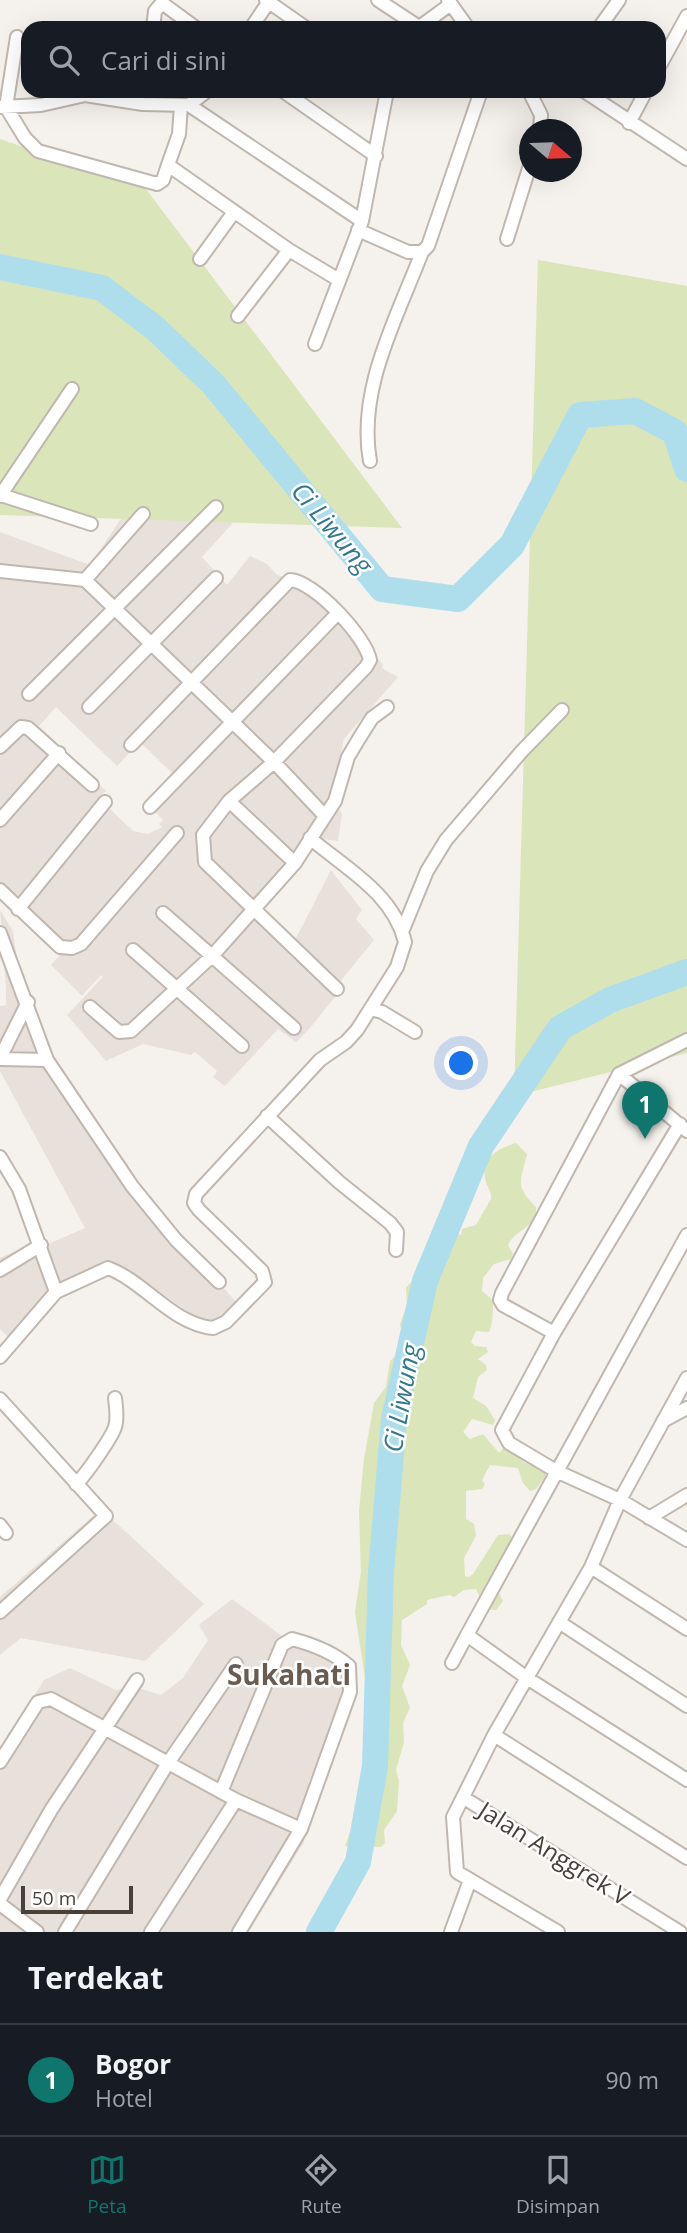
<!DOCTYPE html>
<html lang="id">
<head>
<meta charset="utf-8">
<style>
  :root { --surface:#171b24; --page:#20242c; --text:#f1f3f6; --muted:#9ea1a6; --line:#363941; --accent:#0f766e }
  body { margin:0; font-family:"Open Sans",sans-serif; background:var(--page); color:var(--text) }
  .compass { position:absolute; left:519px; top:119px; width:63px; height:63px; border-radius:50%; background:var(--surface); box-shadow:0 7px 28px #0002; rotate:109deg }
  .scale { position:absolute; left:21px; bottom:18px; width:112px; box-sizing:border-box; padding-left:7px; border:4px solid #49403a; border-top:0; font-size:19px; line-height:24px; white-space:nowrap; color:#49403a; -webkit-text-stroke:5px #fff; paint-order:stroke }
  .you { position:absolute; left:462px; top:1064px; width:24px; height:24px; margin:-18px; border:5px solid #fff; border-radius:50%; background:#1a73e8; box-shadow:0 0 0 10px #1a73e833 }
  .badge { display:grid; place-items:center; width:46px; height:46px; border-radius:50%; background:var(--accent); color:#fff; font-size:23px; font-weight:700 }
  .pin { position:absolute; translate:-50% -58px; filter:drop-shadow(0 2px 4px #0008) }
  .pin::after { content:''; position:absolute; top:37px; width:24px; height:21px; background:inherit; clip-path:polygon(0 0,100% 0,50% 100%) }
  .list { margin:0; padding:0; list-style:none }
  h2 { display:flex; justify-content:space-between; align-items:center; height:91px; margin:0; padding:0 28px; font-size:30px }
  h2 small { font-size:23px; font-weight:400; color:var(--muted) }
  .list li { display:grid; grid-template-columns:46px 1fr auto; gap:21px; align-items:center; box-sizing:border-box; height:112px; padding:0 28px; border-top:2px solid var(--line) }
  .list b { display:block; font-size:26px; white-space:nowrap }
  .list p { margin:0; font-size:23px; white-space:nowrap; color:var(--muted) }
  .list em { font-size:23px; font-style:normal; color:var(--muted) }
  .icon { flex:none; width:38px; height:38px; fill:none; stroke:currentColor; stroke-width:2; stroke-linecap:round; stroke-linejoin:round }
  .map { position:relative; flex:none; width:687px; height:1932px; overflow:hidden }
  .search { position:absolute; background:var(--surface); box-shadow:0 7px 28px #0002; left:21px; right:21px; top:21px; height:77px; display:flex; align-items:center; gap:18px; box-sizing:border-box; padding:0 24px; border-radius:21px; color:var(--muted); font-size:26px }
  .sheet { height:203px; background:var(--surface) }
  nav { display:flex; justify-content:space-around; align-items:center; box-sizing:border-box; height:98px; border-top:2px solid var(--line); background:var(--surface); font-size:19px; color:var(--muted) }
  nav a { display:grid; justify-items:center; gap:4px }
  nav .on { color:var(--accent) }
  .map>svg:first-child { display:block }
</style>
</head>
<body>
<div class="map">
<svg width="687" height="1932" viewBox="0 0 687 1932">
  <rect width="100%" height="100%" fill="#f5f1ec"/>
  <path fill="#e8e1db" fill-rule="evenodd" d="M163,456L221,506L232,524L202,557L227,585L250,556L267,564L277,575L296,582L383,664L382,668L398,677L344,739L331,798L342,814L338,841L317,838L257,914L292,946L331,870L362,910L356,919L374,940L339,983L338,993L310,1028L296,1042L278,1029L225,1086L213,1077L217,1071L195,1052L191,1055L143,1044L106,1061L67,1015L103,977L101,975L82,996L51,965L59,956L55,950L0,898V532L90,565ZM56,707L117,766L140,742L173,774L145,802L163,820L159,824L162,827L148,834L133,831L112,811L100,797L106,791L39,726Z
    M0,910L13,931L20,984L69,1086L129,1166L126,1168L175,1246L211,1274L237,1303L219,1321L208,1325L111,1260L66,1285L9,1338L0,1329V1258L29,1245L32,1251L85,1228L0,1071V1006L6,1005V990Z
    M101,1509L204,1604L145,1661L21,1638L0,1655V1597Z
    M232,1599L282,1636L329,1661L355,1667L330,1735L309,1781L304,1842L249,1932H0V1751L44,1680L70,1668L116,1690L136,1687L161,1695L183,1678L208,1640L199,1625Z"/>
  <path fill="#dae5b9" d="M0,139L146,189L402,528L0,515Z
    M538,260L687,286V1053L514,1096Z
    M516,1143L527,1154C521,1180 514,1186 536,1207V1217C529,1228 513,1233 508,1245L513,1254L511,1259L494,1264L483,1278L482,1291L493,1300C493,1310 493,1323 489,1332L476,1331L471,1342L475,1346L486,1347L488,1352L478,1359L486,1365L487,1370L478,1377L473,1398L486,1406L495,1420L493,1425L472,1419L463,1432L470,1439L483,1434L499,1453L506,1445L525,1463L534,1459L545,1469L546,1475L536,1489L530,1491L523,1483L518,1468L490,1465L482,1480L485,1484L482,1489L466,1491V1519L474,1524L476,1536L464,1558L465,1576L469,1577L473,1574L498,1535L509,1534L516,1542L495,1585L503,1601L496,1610L485,1609L476,1589L464,1590L454,1597L449,1595L427,1600V1604L402,1620L401,1645L410,1665L402,1686L410,1708L403,1723L404,1742L396,1770L399,1781L397,1811L384,1830L385,1843L381,1847L345,1846L361,1801L367,1760V1691L355,1612L361,1572L359,1511L364,1459L374,1403L386,1387L390,1361L405,1346L400,1324L407,1305L406,1288L420,1272L430,1240L443,1230L461,1235L462,1229L476,1225L491,1199C492,1190 486,1186 485,1178C482,1156 499,1148 516,1143Z"/>
  <g fill="none" stroke-linecap="round" stroke-linejoin="round">
    <path stroke="#aedeec" stroke-width="26" d="M0,267L102,288L156,329L214,385L382,589L458,599L512,545L580,415L635,411L675,432L687,469
      M319,1932L358,1862L375,1766L381,1573L394,1419L425,1281L481,1146L560,1028L610,1000L687,972"/>
    <defs>
      <path id="street" d="M266,0L306,28
        M378,0L419,27
        M448,0L468,28
        M153,28L155,11L162,3L196,28
        M251,28L270,0
        M418,28L451,4
        M599,28L619,0
        M17,37L6,107L25,138L38,151L157,184L163,180L168,165L289,250L339,280
        M659,67L687,16
        M283,91L376,156
        M529,91L541,115L540,130
        M584,91L687,159
        M189,105L362,221
        M1,107L41,105L85,95L143,104L189,105L207,91
        M629,123L646,91
        M168,165L179,134L181,105
        M358,230L408,252H422L428,246L481,91
        M507,239L530,165
        M200,259L234,212
        M238,316L289,250
        M315,344L362,221L387,91
        M370,461C357,389 397,318 422,252
        M1,495L91,524
        M0,496L72,389
        M0,571L85,580L274,762L325,816
        M85,580L143,514
        M29,694L216,507
        M89,707L216,578
        M131,745L290,580C314,581 366,637 370,660L366,667L274,762L229,801L203,835L205,862L337,989
        M0,747L21,727L28,728L92,785
        M229,801L295,863
        M150,807L338,613
        M0,820L59,753
        M0,890L60,947L72,948L81,944L177,833
        M18,909L105,802
        M163,913L294,1028
        M402,932L427,871L446,840L522,751L562,710
        M0,933L47,1060L132,1186L176,1240L219,1282
        M133,950L242,1046
        M90,1007L119,1032L131,1031L213,955L295,863L335,801L348,757L360,737L372,718L387,707
        M370,1009L382,1012L415,1032
        M0,1058L28,1002
        M0,1059L47,1060
        M619,1074L687,1131
        M267,1116L339,1182L390,1223L397,1232L396,1250
        M680,1124L554,1333L502,1430L509,1443L556,1471L620,1500L687,1540
        M0,1157L19,1189L56,1292
        M687,1235L467,1635L527,1678L687,1780
        M0,1270L41,1245
        M554,1333L503,1305L500,1300L502,1293L619,1074L687,1040
        M0,1357L56,1292L108,1268C145,1282 172,1324 213,1328L226,1322L265,1282L262,1271L199,1210L194,1203L196,1194L320,1060L346,1042L357,1030L397,967L405,942C393,893 346,869 310,838
        M0,1399L106,1516L0,1612
        M663,1421L687,1408
        M76,1484C85,1476 112,1437 115,1427C118,1418 116,1407 115,1398
        M649,1518L687,1495
        M0,1525L6,1533
        M591,1567L687,1629
        M559,1622L687,1706
        M452,1663L467,1635
        M494,1735L687,1858
        M0,1762L38,1702L51,1699L236,1800L301,1829
        M221,1792L282,1645L292,1639C311,1644 334,1653 349,1666L350,1692L301,1829L239,1932
        M464,1798L680,1932
        M0,1899L51,1810L137,1680
        M0,1904L37,1932
        M65,1932L168,1763L236,1664
        M151,1932L236,1800
        M451,1932L470,1880
        M558,1932L457,1872L453,1817L494,1735L591,1567L620,1500L687,1378"/>
    </defs>
    <use href="#street" stroke="#c0b7af" stroke-width="16"/>
    <use href="#street" stroke="#fff" stroke-width="12"/>
  </g>
  <g text-anchor="middle" stroke-width="5" stroke-linejoin="round" paint-order="stroke">
    <g font-size="24" fill="#49403a" stroke="#fff">
      <text transform="translate(554 1854) rotate(32)" y="8">Jalan Anggrek V</text>
    </g>
    <g font-size="26" font-style="italic" fill="#32798f" stroke="#fff">
      <text transform="translate(332 528) rotate(50)" y="9">Ci Liwung</text>
      <text transform="translate(402 1398) rotate(-80)" y="9">Ci Liwung</text>
    </g>
    <g font-size="28" font-weight="bold" fill="#6b5c52" stroke="#fff">
      <text x="289" y="1685">Sukahati</text>
    </g>
  </g>
</svg>
<svg class="compass" viewBox="-18 -18 36 36"><path d="M0-13l5 13h-10z" fill="#e53935"/><path d="M0 13l5-13h-10z" fill="#9ea1a6"/></svg>
<div class="scale">50 m</div>
<div class="you"></div>
<div class="pin badge" style="left:645px;top:1139px">1</div>
<div class="search"><svg class="icon" aria-label="search" viewBox="0 0 24 24"><circle cx="10" cy="10" r="6"/><path d="M15 15l6 6"/></svg>Cari di sini</div>
</div>
<section class="sheet">
<h2>Terdekat<small></small></h2>
<ul class="list">
<li><span class="badge">1</span><div><b>Bogor</b><p>Hotel</p></div><em>90 m</em></li>
</ul>
</section>
<nav>
<a class="on"><svg class="icon" aria-label="map" viewBox="0 0 24 24"><path d="M3 6l6-2 6 2 6-2v14l-6 2-6-2-6 2zM9 4v14M15 6v14"/></svg>Peta</a>
<a><svg class="icon" aria-label="directions" viewBox="0 0 24 24"><path d="M12 3l9 9-9 9-9-9zM9 14v-3h6M13 9l2 2-2 2"/></svg>Rute</a>
<a><svg class="icon" aria-label="saved" viewBox="0 0 24 24"><path d="M7 4h10v16l-5-4-5 4z"/></svg>Disimpan</a>
</nav>
</body>
</html>
